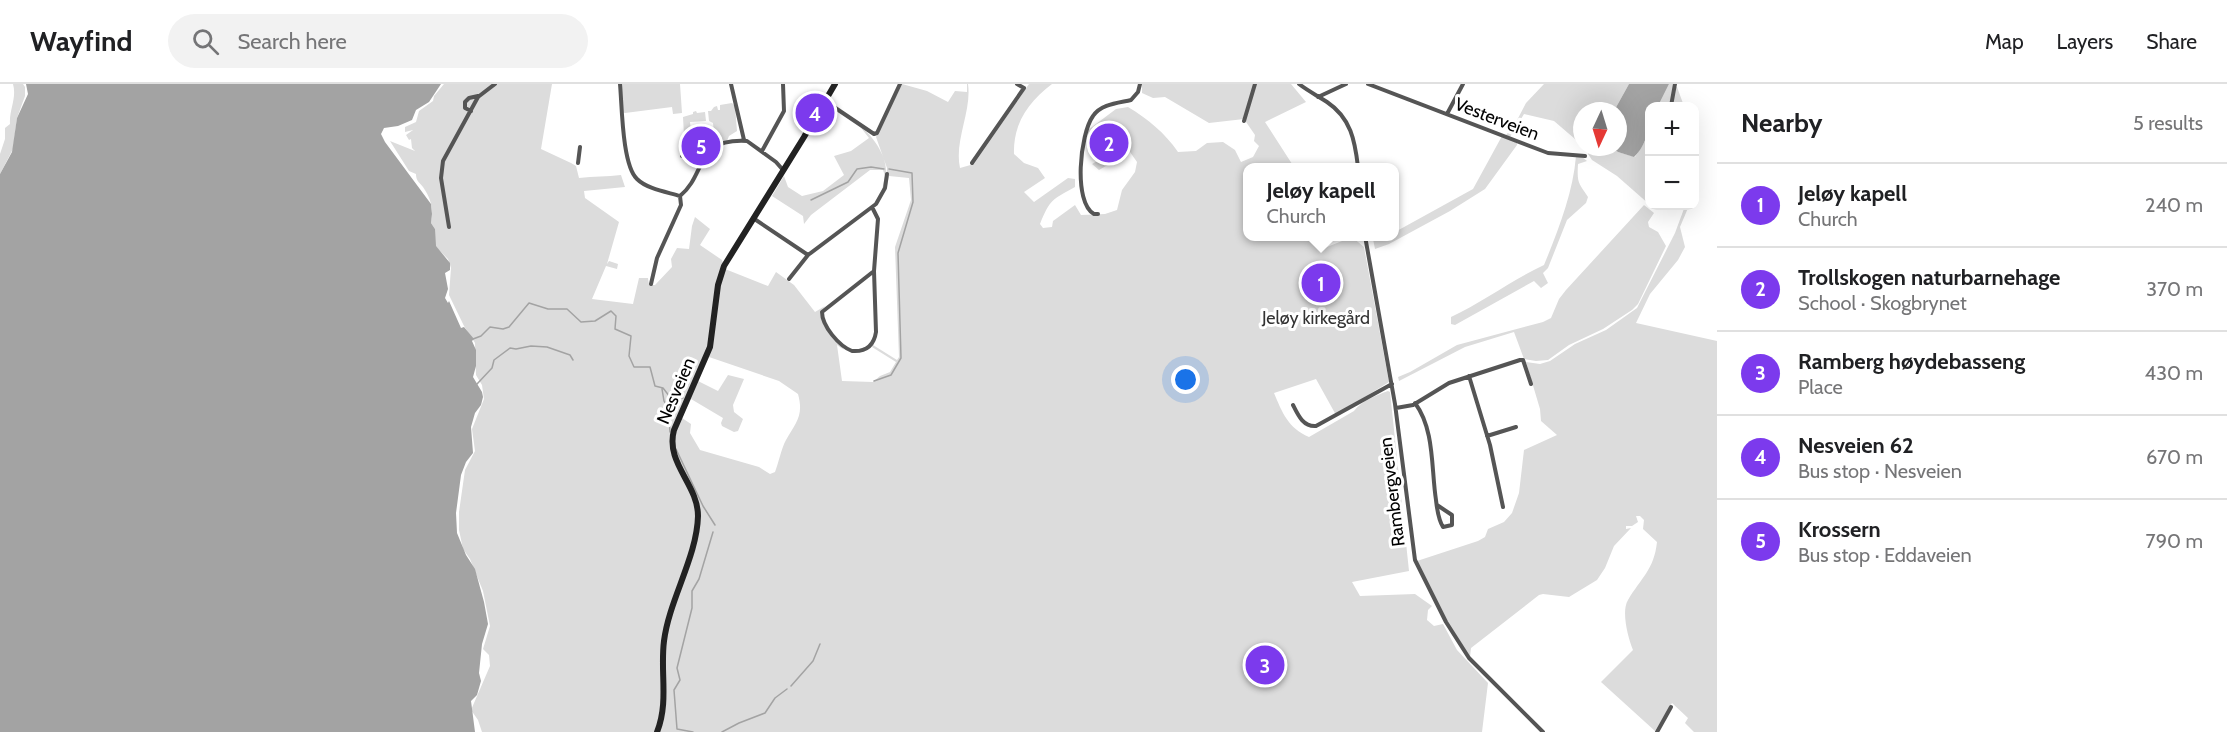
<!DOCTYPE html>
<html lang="en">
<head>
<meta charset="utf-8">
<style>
  :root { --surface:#fff; --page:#f2f2f2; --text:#202124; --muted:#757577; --line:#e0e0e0; --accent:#7c3aed }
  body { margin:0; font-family:Cabin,sans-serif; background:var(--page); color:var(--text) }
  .controls { position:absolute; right:18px; top:18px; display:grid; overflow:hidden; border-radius:12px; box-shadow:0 6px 24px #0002 }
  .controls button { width:54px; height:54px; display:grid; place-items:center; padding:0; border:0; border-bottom:2px solid var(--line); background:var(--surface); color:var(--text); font:30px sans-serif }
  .compass { position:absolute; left:1573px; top:18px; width:54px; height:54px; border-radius:50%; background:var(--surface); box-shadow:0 6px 24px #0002; rotate:184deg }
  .you { position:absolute; left:1186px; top:296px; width:21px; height:21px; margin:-15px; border:4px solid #fff; border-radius:50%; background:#1a73e8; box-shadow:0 0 0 9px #1a73e833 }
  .badge { display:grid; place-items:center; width:39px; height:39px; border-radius:50%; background:var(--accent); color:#fff; font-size:20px; font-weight:700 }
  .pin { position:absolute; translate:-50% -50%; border:3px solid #fff; box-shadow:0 2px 6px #0006 }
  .popup { position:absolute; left:1243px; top:79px; width:156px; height:78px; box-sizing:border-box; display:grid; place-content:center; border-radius:12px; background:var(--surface); filter:drop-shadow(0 2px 4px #0005); font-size:20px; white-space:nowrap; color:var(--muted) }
  .popup b { font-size:22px; color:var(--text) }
  .popup::after { content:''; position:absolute; left:50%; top:100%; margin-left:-12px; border:12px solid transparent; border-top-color:var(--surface) }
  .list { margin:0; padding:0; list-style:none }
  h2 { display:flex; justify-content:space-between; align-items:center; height:78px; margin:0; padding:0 24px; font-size:26px }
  h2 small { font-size:20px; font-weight:400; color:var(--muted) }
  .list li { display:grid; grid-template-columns:39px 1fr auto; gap:18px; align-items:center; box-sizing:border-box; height:84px; padding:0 24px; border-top:2px solid var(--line) }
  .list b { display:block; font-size:22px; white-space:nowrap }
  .list p { margin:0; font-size:20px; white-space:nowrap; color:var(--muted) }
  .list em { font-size:20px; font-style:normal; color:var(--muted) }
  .icon { flex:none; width:33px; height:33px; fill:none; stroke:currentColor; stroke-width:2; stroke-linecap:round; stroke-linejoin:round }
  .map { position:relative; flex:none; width:1717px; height:648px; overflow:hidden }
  header { display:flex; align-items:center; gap:36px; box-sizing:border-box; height:84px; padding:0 30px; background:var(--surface); border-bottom:2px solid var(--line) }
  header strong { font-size:28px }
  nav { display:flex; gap:33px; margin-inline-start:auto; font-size:21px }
  .search { width:420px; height:54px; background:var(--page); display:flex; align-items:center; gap:15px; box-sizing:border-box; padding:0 21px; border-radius:33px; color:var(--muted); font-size:22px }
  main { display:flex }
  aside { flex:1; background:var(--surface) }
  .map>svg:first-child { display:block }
</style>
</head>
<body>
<header>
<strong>Wayfind</strong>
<div class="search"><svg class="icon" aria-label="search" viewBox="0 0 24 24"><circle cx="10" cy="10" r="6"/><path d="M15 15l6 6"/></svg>Search here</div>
<nav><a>Map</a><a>Layers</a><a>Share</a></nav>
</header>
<main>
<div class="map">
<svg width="1717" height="648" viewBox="0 0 1717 648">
  <rect width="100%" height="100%" fill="#fff"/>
  <path fill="#dcdcdc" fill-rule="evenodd" d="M13,0H23L25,3V12L17,34L13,65L0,90V70L5,55V44L10,40C9,26 17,14 13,0Z
    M444,0H552L541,65L571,79L576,82L579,94C594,92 607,93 621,91L625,103L584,107L585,114L619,138L607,180L609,177L618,180L617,185L606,182L592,215L633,220L639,194H648L649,201H655L672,183L671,175L677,164L689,165L692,142L695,133L710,145L700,161L722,176L725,185L768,202L776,188L794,201L815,228L825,222L820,228L823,239L844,266L837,261L842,297L873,298L880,292L890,288L896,278L872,263L873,261L897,276L899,273L895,163L911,116L909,94L889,92L886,107L887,84L876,53L902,0L927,7L948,18L955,7L967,8V0H968C972,27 954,57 960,84L974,80L1029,0H1052C1028,18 1013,40 1014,70L1024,79L1038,84L1045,94L1024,108L1034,118L1068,94L1075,95V103C1052,116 1050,115 1040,140L1043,144L1052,143L1053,137L1075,121L1081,131L1105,130L1117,126L1122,106L1135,88L1137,78L1130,68L1099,86L1092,80L1117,66L1127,56L1120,46H1114L1088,62V46L1116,25L1128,23C1148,35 1165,49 1178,68L1196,67L1207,59L1223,58L1235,66L1241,78L1253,73L1259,62L1254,57L1255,51L1244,35L1209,39L1165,13L1153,14L1142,9V0H1291L1306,18L1265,38L1294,83H1248V152L1321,153L1319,154L1322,165L1352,153L1364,163L1389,298L1336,331L1316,295L1274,309C1282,328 1288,344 1309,353L1354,327C1361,317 1377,311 1388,307L1390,308L1409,487L1352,498L1360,512L1415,510L1432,522L1428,526L1427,536L1434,542L1443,540L1457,566L1488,599L1482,648H482L478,636L471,626L490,582L489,571L483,565L490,542L483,507L470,475L463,465L459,446V428L465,386L475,367L472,345L484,315L482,301L476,291L475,259L464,242L449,211L451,184L448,175L435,162V145L431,139C433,125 432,116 423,103C419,98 416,97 416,90L409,87L390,57L415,67L412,64L411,55L409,56L406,51L413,46L405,48V43L416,38L419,27L433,17L434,12ZM709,273L779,297L798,310C804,332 796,338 786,356C781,365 779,378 775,388L770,390L759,383L700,366L690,349L691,340L682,334L691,315L723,334L721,339L722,342L734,348L738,347L743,335L734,328L733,321L744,295L728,291L718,307L698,297Z
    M622,0H680L682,29L673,30L672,23L625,29L622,28Z
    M1544,0H1629L1614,27H1582V61L1554,37L1524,30L1510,53L1506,51L1514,42L1526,19Z
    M1669,0H1674V3H1677L1684,22H1658Z
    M732,19L735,22L737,47L729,52L727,57L711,63C698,58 696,58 686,68L685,53L691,49L693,54L711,51L714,48L713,39L709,37L708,27H711L714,23L717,22L718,26H720V21Z
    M696,27L697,29L705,28L706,37L690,38L691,47L684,51L683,33L693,30V28Z
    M858,40C876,54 895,82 882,106L885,92L883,86H870L811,131L804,140L803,132L772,112L784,92L788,103L802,112L823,107L844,91L834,72L851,67L869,54Z
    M1649,41L1650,121L1617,92L1592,76L1588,70L1590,63H1611L1618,68L1635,73L1645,57Z
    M1502,52L1517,59V61L1485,105L1450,127L1389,160L1375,165L1373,155L1394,152L1395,148L1473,105Z
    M1576,72L1582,73L1587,77L1578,80C1577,99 1578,98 1588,113L1586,119L1567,136L1548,184L1543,189L1548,199L1541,204L1534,197L1455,241L1451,240V233C1483,218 1512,196 1544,181C1558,147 1573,109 1576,72Z
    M1644,121L1654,129L1648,138L1649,143L1658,148L1666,162L1638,220L1632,226L1603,245L1569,261L1548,276L1536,277L1524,275L1514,248L1465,263L1399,297L1398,293L1410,288L1457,261L1543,238L1551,234L1559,215L1566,206Z
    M1685,122L1688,124L1680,143L1685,163L1678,176L1650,210L1636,239L1717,257V648H1694L1685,639L1688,634L1672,619L1655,647L1601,598L1633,566C1628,554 1621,527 1628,516C1641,494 1654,486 1657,458L1643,445L1644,436L1640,432H1636L1638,438L1632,442H1626V445L1631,444L1614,462L1605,484L1597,496L1569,513L1543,510L1539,511L1471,564L1470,573L1449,542L1417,477L1478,457L1485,453L1488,445L1504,438L1512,429L1519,409L1524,366L1557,351L1541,337L1540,325L1526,278L1540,280L1550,277L1575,260L1606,246L1637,224L1675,149Z"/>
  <path fill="#a3a3a3" d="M26,0H441L429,18L416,26L412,36L398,42L384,44L381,50L385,58L431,120L432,130L431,139L435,145L436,162L450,179V186L445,189L448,205L445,214L448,219L449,217L461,244L464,243L474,255L472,257L476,266V282L473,293L482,308L483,313L481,321L475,329L471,343L473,369L466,378L461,391L456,429L457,449L466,471L475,485L484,518L488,540L482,560L479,589L481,597L477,611L471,617L475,648H0V90L12,68L17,34L28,10Z
    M1629,0H1669L1658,22H1650C1650,40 1648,60 1634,73L1618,68L1611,63H1618V27H1614Z"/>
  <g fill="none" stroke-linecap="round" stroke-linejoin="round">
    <path stroke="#a3a3a3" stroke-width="1.5" d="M811,116L848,98L857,85L871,83L884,85
      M473,255L481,252L490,243L503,245L509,243L529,219L548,225H567L581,238L595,237L611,227L616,232L615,245L631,252L629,272L634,283H650L655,302L663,304L670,313L683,314
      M874,297L891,291L901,274L898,169L913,118L912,89L889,85
      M477,300L492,284L494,276L510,264L516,265L531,262L547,263L570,271L573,276
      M662,305L664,317L668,324L670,348
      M676,365L703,422L715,441
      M791,602L813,577L820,560
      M693,648L677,645L674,606L680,596L677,584L692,524V507L699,495L713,448
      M722,648L739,639L765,629L775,614L787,605"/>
    <path stroke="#555" stroke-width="4" d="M620,0C622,21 622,81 637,95C647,105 667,108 680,112
      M731,0L744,56
      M1299,0C1308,7 1318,12 1327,18C1351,34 1355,57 1358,83
      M1368,0L1548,69L1585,72
      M1318,13L1346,0
      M825,17L874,50L877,49L900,0
      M1671,22L1675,0
      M471,27L465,24V18L469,14L478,12
      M1447,30L1463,0
      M1244,37L1255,0
      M762,67L784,27L783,0
      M682,72L692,71
      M701,78L693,74L692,66L699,64L709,68
      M578,79L580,63
      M972,79L1024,4L1017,0
      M872,123L878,135L874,187L876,248C874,261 866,268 852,267C839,262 822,242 822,228L874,187
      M1098,130H1094C1073,118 1080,50 1093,32C1101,20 1118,19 1131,16L1138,8L1140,0
      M753,134L808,171
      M449,143L441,94L443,77L478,13L495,0
      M1365,152L1395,320L1415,476L1446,538L1469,574L1543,648
      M789,195L808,171L876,120L885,104L887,90
      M651,200L657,174L681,121L680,112C707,90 694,54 747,57L776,78L783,86
      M1469,292L1490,361L1503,423
      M1415,319C1435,346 1431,385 1436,416C1437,425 1438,435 1443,443L1452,441V431L1437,421
      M1293,321C1298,331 1303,343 1316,342L1392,300
      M1396,324L1413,321L1449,299L1520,276H1523L1531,300
      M1487,352L1516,343
      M1657,648L1671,623"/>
    <path stroke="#222" stroke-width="6" d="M657,648C669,618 660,588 664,557C669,516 697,473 698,432C698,400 665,379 674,346L710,263L718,201L724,182L804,53L835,0"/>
  </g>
  <g text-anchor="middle" stroke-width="6" stroke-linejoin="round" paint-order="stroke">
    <g font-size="18" fill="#000" stroke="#fff">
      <text transform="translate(1497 35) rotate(21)" y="6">Vesterveien</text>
      <text transform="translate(676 307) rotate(-67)" y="6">Nesveien</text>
      <text transform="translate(1392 408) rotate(-97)" y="6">Rambergveien</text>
    </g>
    <g font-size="18" fill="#333" stroke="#fff">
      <text x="1316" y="240">Jeløy kirkegård</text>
    </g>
  </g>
</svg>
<div class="controls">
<button>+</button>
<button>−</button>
</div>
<svg class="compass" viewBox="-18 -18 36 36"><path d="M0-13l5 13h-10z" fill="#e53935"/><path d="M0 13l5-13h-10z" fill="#757577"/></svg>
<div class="you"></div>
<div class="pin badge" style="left:1321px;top:199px">1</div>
<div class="popup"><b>Jeløy kapell</b>Church</div>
<div class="pin badge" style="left:1109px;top:59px">2</div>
<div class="pin badge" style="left:1265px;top:581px">3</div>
<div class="pin badge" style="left:815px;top:29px">4</div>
<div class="pin badge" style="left:701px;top:62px">5</div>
</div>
<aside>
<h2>Nearby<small>5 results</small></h2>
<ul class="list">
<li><span class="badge">1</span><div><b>Jeløy kapell</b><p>Church</p></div><em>240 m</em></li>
<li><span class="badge">2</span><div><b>Trollskogen naturbarnehage</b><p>School · Skogbrynet</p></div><em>370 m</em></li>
<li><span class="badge">3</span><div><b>Ramberg høydebasseng</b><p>Place</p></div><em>430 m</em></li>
<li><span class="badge">4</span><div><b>Nesveien 62</b><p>Bus stop · Nesveien</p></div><em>670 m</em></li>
<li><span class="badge">5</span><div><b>Krossern</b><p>Bus stop · Eddaveien</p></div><em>790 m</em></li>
</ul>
</aside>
</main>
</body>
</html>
